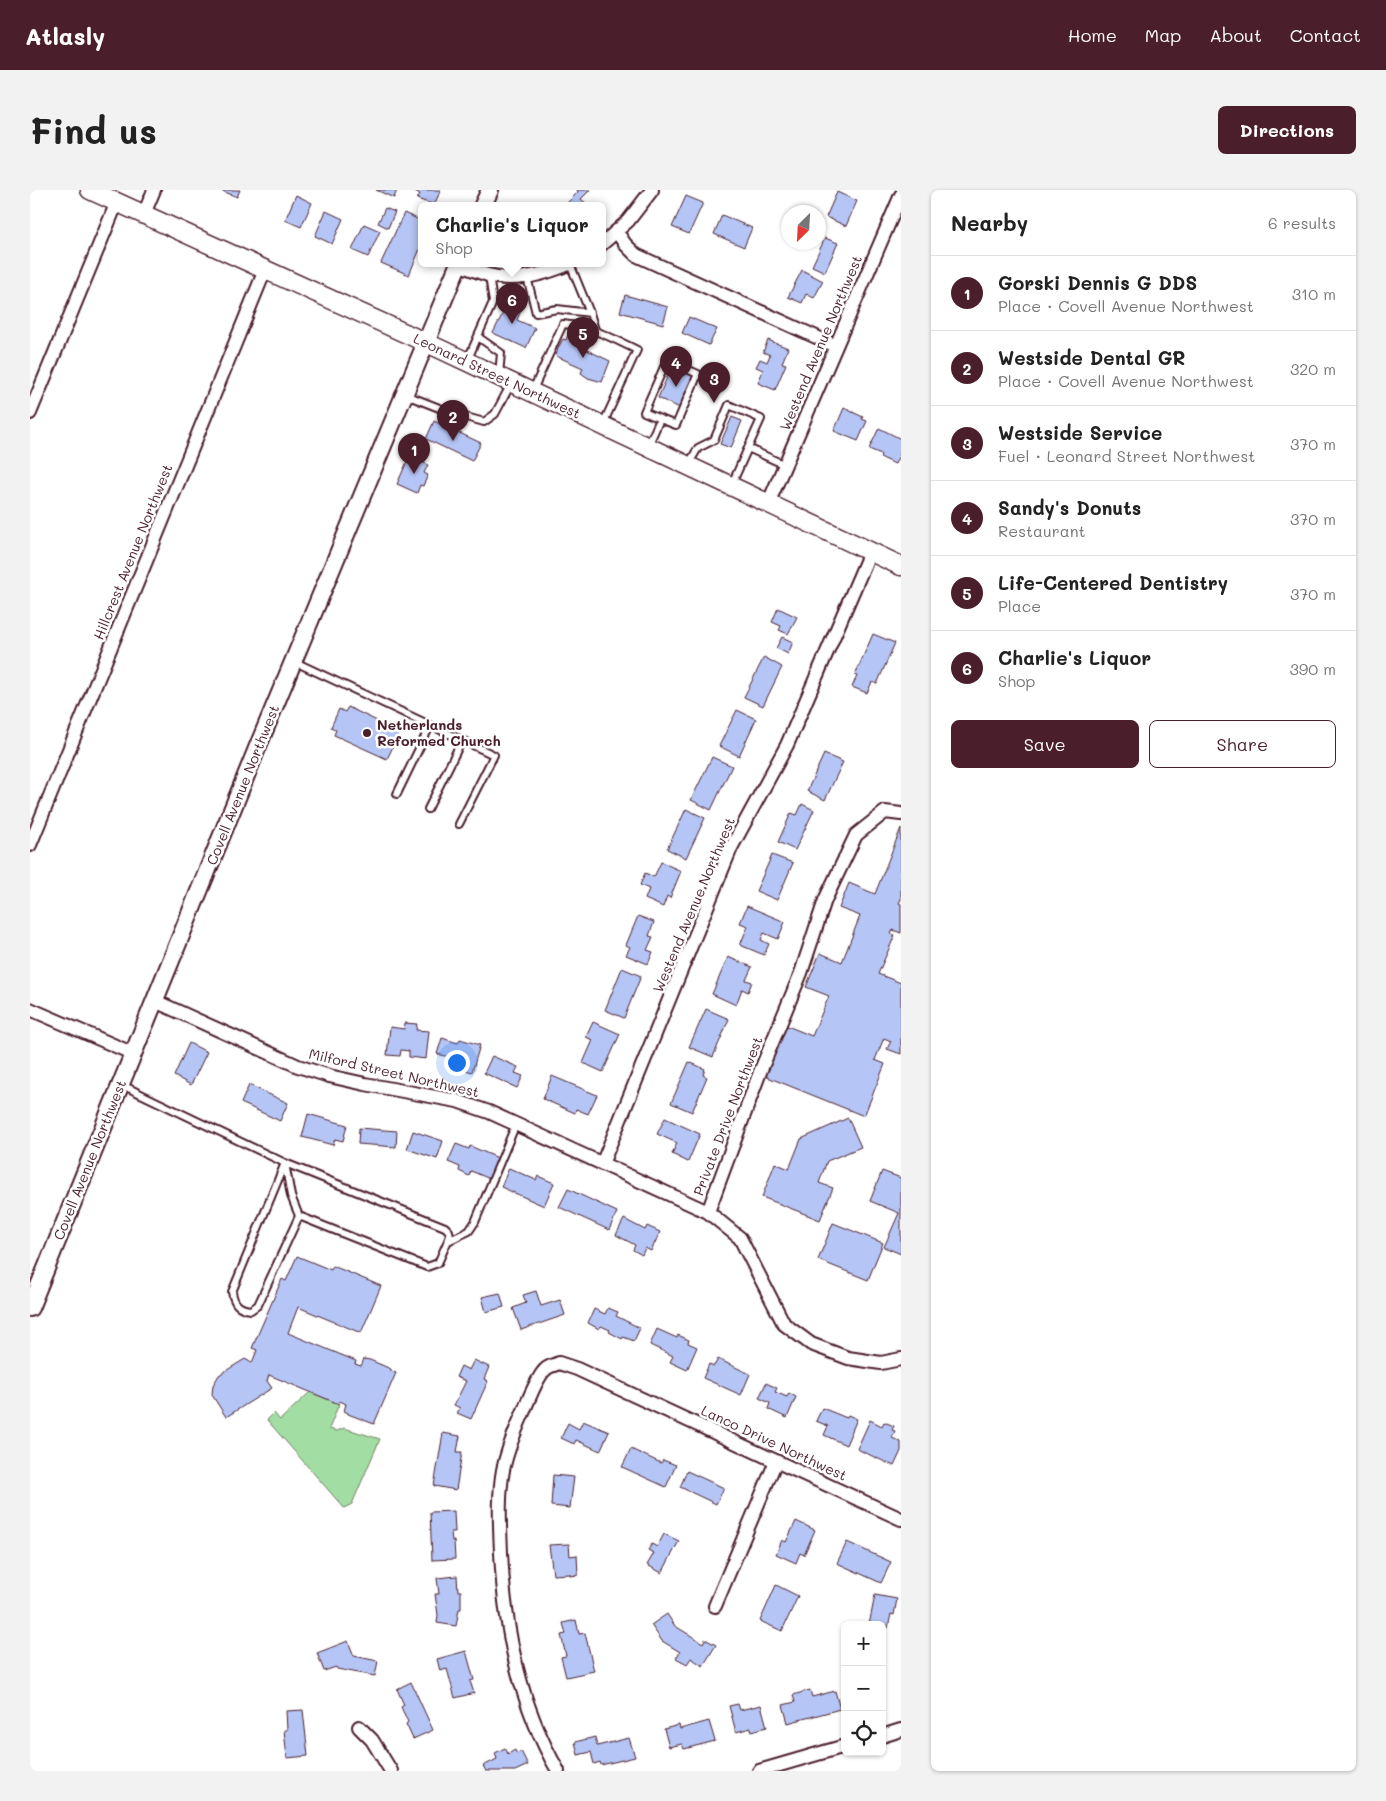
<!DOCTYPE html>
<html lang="en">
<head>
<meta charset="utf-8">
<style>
  :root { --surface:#fff; --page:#f2f2f2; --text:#222; --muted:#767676; --line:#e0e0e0; --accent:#4a1f2b }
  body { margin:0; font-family:Mali,sans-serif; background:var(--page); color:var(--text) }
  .controls { position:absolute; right:15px; bottom:15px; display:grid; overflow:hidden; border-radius:8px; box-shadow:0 1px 4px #0004 }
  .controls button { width:45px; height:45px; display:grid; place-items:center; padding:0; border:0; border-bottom:1px solid var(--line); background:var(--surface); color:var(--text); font:25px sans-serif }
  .compass { position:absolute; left:751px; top:15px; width:45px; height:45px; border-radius:50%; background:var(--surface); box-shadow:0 1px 4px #0004; rotate:204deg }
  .you { position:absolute; left:426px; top:872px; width:18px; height:18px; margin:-12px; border:4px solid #fff; border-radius:50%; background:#1a73e8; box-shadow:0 0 0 8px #1a73e833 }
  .badge { display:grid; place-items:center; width:32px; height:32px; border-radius:50%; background:var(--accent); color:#fff; font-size:16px; font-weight:700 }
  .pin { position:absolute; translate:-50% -41px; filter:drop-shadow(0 1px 2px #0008) }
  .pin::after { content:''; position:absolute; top:26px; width:18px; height:15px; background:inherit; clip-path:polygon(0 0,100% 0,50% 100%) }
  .popup { position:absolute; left:388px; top:12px; width:188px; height:65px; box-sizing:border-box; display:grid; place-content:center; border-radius:8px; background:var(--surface); filter:drop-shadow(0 1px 4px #0005); font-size:16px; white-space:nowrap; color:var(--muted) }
  .popup b { font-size:19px; color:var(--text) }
  .popup::after { content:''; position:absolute; left:50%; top:100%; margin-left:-10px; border:10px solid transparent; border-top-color:var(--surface) }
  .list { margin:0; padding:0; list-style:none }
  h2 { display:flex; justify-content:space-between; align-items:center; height:65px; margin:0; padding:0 20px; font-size:21px }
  h2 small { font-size:16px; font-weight:400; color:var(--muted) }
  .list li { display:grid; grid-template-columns:32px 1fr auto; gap:15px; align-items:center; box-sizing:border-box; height:75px; padding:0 20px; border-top:1px solid var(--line) }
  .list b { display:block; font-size:19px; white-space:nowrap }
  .list p { margin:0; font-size:16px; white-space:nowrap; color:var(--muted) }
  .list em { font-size:16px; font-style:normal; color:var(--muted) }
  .actions { display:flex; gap:10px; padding:15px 20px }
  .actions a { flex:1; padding:11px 0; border:1px solid var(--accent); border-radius:8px; text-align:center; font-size:18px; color:var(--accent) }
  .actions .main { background:var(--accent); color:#fff }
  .icon { flex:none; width:28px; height:28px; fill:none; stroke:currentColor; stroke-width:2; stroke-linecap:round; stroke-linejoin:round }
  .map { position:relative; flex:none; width:871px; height:1581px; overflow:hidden; border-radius:8px }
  header { display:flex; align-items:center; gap:30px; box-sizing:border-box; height:70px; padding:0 25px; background:var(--accent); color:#fff }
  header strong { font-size:24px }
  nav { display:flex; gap:28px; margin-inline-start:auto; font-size:18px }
  .intro { display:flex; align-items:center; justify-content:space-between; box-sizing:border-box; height:120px; padding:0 30px }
  h1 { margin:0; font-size:35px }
  .button { padding:12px 22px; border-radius:8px; background:var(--accent); color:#fff; font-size:18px; font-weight:700 }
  main { display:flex; gap:30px; padding:0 30px }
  aside { flex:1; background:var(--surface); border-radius:8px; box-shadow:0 1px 4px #0004 }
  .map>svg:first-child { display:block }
</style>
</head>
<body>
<header>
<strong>Atlasly</strong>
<nav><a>Home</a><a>Map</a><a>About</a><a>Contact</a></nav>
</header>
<div class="intro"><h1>Find us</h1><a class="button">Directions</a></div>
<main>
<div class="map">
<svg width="871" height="1581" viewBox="0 0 871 1581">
  <rect width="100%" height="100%" fill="#fff"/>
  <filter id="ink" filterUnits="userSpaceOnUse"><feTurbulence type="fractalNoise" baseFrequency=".02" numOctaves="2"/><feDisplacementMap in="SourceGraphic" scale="10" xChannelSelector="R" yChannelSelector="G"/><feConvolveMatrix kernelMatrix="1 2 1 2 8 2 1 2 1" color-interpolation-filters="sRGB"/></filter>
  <g filter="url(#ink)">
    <path fill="#a2dda3" stroke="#767e67" d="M280,1202L309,1214L299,1239L307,1241L314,1238L350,1249L322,1314L314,1318L237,1230L244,1223L250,1230Z"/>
    <path fill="#b5c5f5" stroke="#4a1f2b" d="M190,0H210L207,7Z
      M346,0H367L364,8Z
      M385,0H411L404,15L387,9L390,4L385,1Z
      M547,0H560L551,9L558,15H535L548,2Z
      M807,2L827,11L816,36L796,27Z
      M266,5L282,13L271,37L255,30Z
      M656,6L673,13L659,44L642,37Z
      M355,18L365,22L358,38L348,33Z
      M296,21L313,29L302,54L285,46Z
      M374,23L392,31V60L390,59L379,85L351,73Z
      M692,25L722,38L714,57L684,44Z
      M334,34L350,41L338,67L322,60Z
      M795,48L808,53L795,82L782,76Z
      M772,80L793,91L784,108L776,104L772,113L758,107Z
      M595,105L638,117L633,134L590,122Z
      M481,107L494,113L487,130L505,138L496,158L463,143Z
      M659,127L687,139L679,155L652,143Z
      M539,142L548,143L557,148L553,158L580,171L572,192L558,188L551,183L553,178L526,166L528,158L533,149L536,150Z
      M738,150L758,158L752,173L756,174L745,200L728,193L733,180L726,177L730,169L737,172L740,165L733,162Z
      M642,176L664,186L650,218L628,208Z
      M814,218L833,227L832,229L837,231L828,251L804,241Z
      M702,227L712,231L701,258L690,254Z
      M404,231L451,253L442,271L396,249Z
      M849,238L871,249V261L865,274L850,267L851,264L839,259Z
      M380,265L398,275L394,283L398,285L393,296L390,295L387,303L367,294Z
      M748,418L767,427L758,444L749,440L751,436L742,432Z
      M843,444L865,453L847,494L842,492L837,503L822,497L827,486L825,485Z
      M752,447L763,452L758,464L746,458Z
      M734,467L752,477L733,516L714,507Z
      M318,517L370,542L357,569L304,545L306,540L301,537L309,519L315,522Z
      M707,520L726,529L709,566L689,556Z
      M794,564L813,572L795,610L777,601Z
      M682,567L702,576L681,620L661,610Z
      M772,614L784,620L765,660L748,652L761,623L767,625Z
      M656,619L675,628L656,668L637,659Z
      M871,638V709L869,713L871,714V743L863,740L861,744L865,745L848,784L871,793V864L857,859L861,851L854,848L845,870L855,874L834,926L730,884L750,833L782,846L799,806L776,797L790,763L812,772L830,726L809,718L819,693L845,704Z
      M742,665L763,673L747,710L726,701Z
      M631,672L651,681L640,708L637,706L633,717L615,709L619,699L610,695L615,683L624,687Z
      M717,716L755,732L748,749L734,743L731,750L739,754L734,765L710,755L718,736L710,733Z
      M608,726L624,732L619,746L623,747L617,760L623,762L618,774L596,765L600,757L596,755Z
      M698,767L722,777L716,790L722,792L718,802L712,799L706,815L682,804Z
      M592,778L611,786L594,828L575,820Z
      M676,819L699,829L683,867L659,857Z
      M563,832L590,844L573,882L553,873L563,850L556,847Z
      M375,833L387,834L386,840L399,841L396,869L379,867V861L371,860L370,866L357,865L360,837L374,839Z
      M412,848L428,853L430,849L450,855L442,882L416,874L419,867L407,864Z
      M159,853L177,862L161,895L144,886Z
      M462,866L488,877L485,883L493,886L487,898L454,883Z
      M659,872L675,879L673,885L677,887L662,922L641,913Z
      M522,886L567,905L558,924L546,919L545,923L513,909Z
      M219,895L258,913L250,931L211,913Z
      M278,924L317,935L313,951L305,949L303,955L272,947Z
      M635,928L670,944L658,972L642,964L647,953L627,944Z
      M818,928L831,957L797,971L789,993L803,998L790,1030L732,1007L745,973L759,979L771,949Z
      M329,938L367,941L366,957L328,954Z
      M383,941L413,951L407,969L377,959Z
      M426,954L439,959L440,956L468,968L460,989L441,981L439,986L429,981L430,977L418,972Z
      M479,978L506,990L508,986L524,993L514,1016L471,997Z
      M852,981L871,988V1064L854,1057L869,1023L840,1011Z
      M538,999L587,1022L579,1040L529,1017Z
      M594,1029L615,1040L617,1036L630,1042L621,1061L615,1058L612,1065L603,1060L605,1055L586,1045Z
      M803,1033L853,1053L838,1090L788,1070Z
      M267,1066L301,1080L303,1076L351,1096L331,1143L268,1117L258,1143L326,1171L325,1174L331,1176L334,1169L340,1170L361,1179V1181L366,1183L344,1234L318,1224V1223L314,1221L316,1214L310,1211L309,1214L239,1185L237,1191L242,1198L196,1227L182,1205L183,1195L189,1185L215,1169L222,1173L227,1160L222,1158L252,1089L256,1091Z
      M506,1101L511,1116L530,1110L535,1125L491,1140L483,1118L496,1113L493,1105Z
      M470,1103L474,1117L456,1122L452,1107Z
      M578,1118L588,1122L586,1126L610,1138L604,1151L593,1147L592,1149L579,1142L580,1140L571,1136L569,1139L558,1133L564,1119L575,1124Z
      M627,1139L647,1148L648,1145L659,1150L658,1153L667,1157L657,1180L640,1172L643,1166L620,1155Z
      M688,1169L720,1184L711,1205L673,1188L679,1174L684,1176Z
      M444,1170L459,1177L454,1189L458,1191L441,1229L427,1223L430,1218L424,1215L436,1191L426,1187L431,1176L439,1180Z
      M736,1193L747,1198L745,1202L757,1207L759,1203L766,1207L757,1228L738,1219L740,1213L729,1208Z
      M792,1218L817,1228L818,1225L827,1229L816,1255L794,1245L798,1236L786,1231Z
      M840,1230L852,1236L854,1232L864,1236L862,1240L865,1241L862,1248L871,1252V1261L864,1276L827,1259Z
      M553,1231L579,1242L570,1261L546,1250L544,1254L531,1248L538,1233L549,1239Z
      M413,1243L430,1246L427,1262H432L426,1300L404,1296Z
      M601,1259L631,1273L633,1270L646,1275L636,1297L592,1277Z
      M657,1281L694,1298L686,1314L650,1297Z
      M523,1285L544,1287L540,1318L521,1316Z
      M424,1321L425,1342H421L422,1351H424L425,1369L402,1370L400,1322Z
      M766,1331L785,1340L774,1365L770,1363L766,1373L746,1364L752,1350L756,1352Z
      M634,1344L649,1351L632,1383L617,1375L624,1363L618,1360L622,1354L627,1357Z
      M817,1352L861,1372L851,1393L807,1373Z
      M539,1354L540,1366L547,1365L548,1385L540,1386V1384L523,1385L519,1355Z
      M427,1386L428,1401H431V1419H429L426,1436L407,1433L408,1425L405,1404H409L407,1388Z
      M746,1395L768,1406L752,1441L730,1431Z
      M845,1405L867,1409L864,1425L861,1424L858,1438L854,1437L852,1443V1435H839Z
      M637,1424L645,1436L673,1453L675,1449L686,1455L673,1476L661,1468L657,1474L646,1468L650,1462L632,1451L621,1435Z
      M546,1430L549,1444L555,1443L564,1481L536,1487L531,1467L536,1466L531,1445L536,1444L533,1433Z
      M318,1451L324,1466L348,1471L345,1486L307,1479L306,1477L294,1481L287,1463Z
      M436,1461L444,1490L440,1491L444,1503L425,1508L417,1479L410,1481L407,1469Z
      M381,1492L403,1540L383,1549L376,1534L378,1532L371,1517L374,1515L367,1499Z
      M780,1500L782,1507L805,1501L810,1519L758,1533L753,1515L765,1512L763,1505Z
      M708,1514L710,1520L731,1515L737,1537L722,1541L721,1538L706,1542L699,1516Z
      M273,1520L278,1566L257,1568L254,1540H257L256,1521Z
      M679,1531L685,1551L654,1559L652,1554L639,1557L634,1539L649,1535L650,1539Z
      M565,1547L567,1556L599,1548L605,1567L571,1575L570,1572L564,1574L561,1562L548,1565L545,1552Z
      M475,1558L478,1564L485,1560L487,1564L491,1561L498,1575L485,1581H456L453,1576L467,1569L465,1563Z"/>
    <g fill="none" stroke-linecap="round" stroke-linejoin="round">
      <defs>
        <path id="service" d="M540,74L560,123
          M497,87L506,123L527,119L560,123L565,140
          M448,147L471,163L469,185
          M437,171L463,112L459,86
          M502,202L533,134C563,137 580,147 607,160L573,234
          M376,205L422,223L454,232L465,224L481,194
          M618,256L630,229L646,235L668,184L637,170L614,222L630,229
          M658,275L668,258L684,250L699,215L731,229L718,258L755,275
          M701,296L718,258
          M265,472L464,565L429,634
          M367,604L400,536
          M398,619L432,550
          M92,895L255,973L415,1037L419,1041L420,1046L408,1073L397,1077L269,1026L261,1006L255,973
          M255,973L202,1102C204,1114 209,1119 221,1120L228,1115L269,1026
          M418,1051L439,1041L445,1032L486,934"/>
        <path id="minor" d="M114,24L124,0
          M587,42L595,54L606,65L806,156
          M572,54L598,31L622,0
          M428,74C438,78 448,82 458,85C485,93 516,84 541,73
          M0,223L87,12
          M738,314L871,5
          M0,655L235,80
          M125,811L268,876L299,886L335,894L427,911L459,922L678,1022L710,1048L754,1134L781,1154L818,1168L851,1173L871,1169
          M0,819L104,864
          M572,974L701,658L757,555L840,362
          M678,1022L730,882L771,783L795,710L826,645L855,622L871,624
          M685,1416L746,1271
          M329,1537L342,1550L361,1581
          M852,1546L871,1540
          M528,1581C489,1513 475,1441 471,1363C470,1335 468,1308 473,1280C477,1261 485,1241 493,1223C497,1213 508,1185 516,1179C519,1176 525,1175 529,1173L547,1179L871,1329
          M729,1581L815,1556"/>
        <path id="tertiary" d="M453,15L460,0
          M0,1118L228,556L429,73"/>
        <path id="secondary" d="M60,0L410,159L871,376"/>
      </defs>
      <use href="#service" stroke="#4a1f2b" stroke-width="10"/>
      <use href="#minor" stroke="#4a1f2b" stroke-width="16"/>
      <use href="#tertiary" stroke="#4a1f2b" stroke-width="20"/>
      <use href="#secondary" stroke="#4a1f2b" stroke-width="21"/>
      <use href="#service" stroke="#fff" stroke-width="6"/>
      <use href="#minor" stroke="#fff" stroke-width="12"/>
      <use href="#tertiary" stroke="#fff" stroke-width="16"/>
      <use href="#secondary" stroke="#fff" stroke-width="18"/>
    </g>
  </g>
  <circle fill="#4a1f2b" stroke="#fff" stroke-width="2" cx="337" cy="543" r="5"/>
  <g text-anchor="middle" stroke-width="5" stroke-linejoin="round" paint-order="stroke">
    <g font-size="14" fill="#4a1f2b" stroke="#fff">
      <text transform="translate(791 153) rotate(-67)" y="5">Westend Avenue Northwest</text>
      <text transform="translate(467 186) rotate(25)" y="5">Leonard Street Northwest</text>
      <text transform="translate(103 362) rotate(-68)" y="5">Hillcrest Avenue Northwest</text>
      <text transform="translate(213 595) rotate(-68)" y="5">Covell Avenue Northwest</text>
      <text transform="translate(664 715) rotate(-67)" y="5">Westend Avenue Northwest</text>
      <text transform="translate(364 883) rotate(13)" y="5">Milford Street Northwest</text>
      <text transform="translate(698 926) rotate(-69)" y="5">Private Drive Northwest</text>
      <text transform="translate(60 970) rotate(-68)" y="5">Covell Avenue Northwest</text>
      <text transform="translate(744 1253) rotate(25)" y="5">Lanco Drive Northwest</text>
    </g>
    <g font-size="14" font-weight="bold" fill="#4a1f2b" stroke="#fff" text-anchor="start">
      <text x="347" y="540">Netherlands<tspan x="347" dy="16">Reformed Church</tspan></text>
    </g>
  </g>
</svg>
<div class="controls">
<button>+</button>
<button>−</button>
<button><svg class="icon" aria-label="locate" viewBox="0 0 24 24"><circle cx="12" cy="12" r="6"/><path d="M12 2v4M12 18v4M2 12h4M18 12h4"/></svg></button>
</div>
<svg class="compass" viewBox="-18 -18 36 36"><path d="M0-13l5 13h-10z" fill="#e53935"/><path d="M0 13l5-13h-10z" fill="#767676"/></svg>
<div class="you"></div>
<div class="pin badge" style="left:384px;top:284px">1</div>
<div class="pin badge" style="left:423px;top:251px">2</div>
<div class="pin badge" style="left:684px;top:213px">3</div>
<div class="pin badge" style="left:646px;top:197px">4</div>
<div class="pin badge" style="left:553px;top:168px">5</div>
<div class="pin badge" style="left:482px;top:134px">6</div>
<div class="popup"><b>Charlie's Liquor</b>Shop</div>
</div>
<aside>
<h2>Nearby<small>6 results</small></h2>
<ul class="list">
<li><span class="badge">1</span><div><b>Gorski Dennis G DDS</b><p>Place · Covell Avenue Northwest</p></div><em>310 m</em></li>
<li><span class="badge">2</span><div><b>Westside Dental GR</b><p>Place · Covell Avenue Northwest</p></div><em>320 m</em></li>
<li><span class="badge">3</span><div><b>Westside Service</b><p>Fuel · Leonard Street Northwest</p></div><em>370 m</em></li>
<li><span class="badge">4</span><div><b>Sandy's Donuts</b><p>Restaurant</p></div><em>370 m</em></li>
<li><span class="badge">5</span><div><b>Life-Centered Dentistry</b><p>Place</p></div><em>370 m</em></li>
<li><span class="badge">6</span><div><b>Charlie's Liquor</b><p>Shop</p></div><em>390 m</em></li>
</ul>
<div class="actions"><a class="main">Save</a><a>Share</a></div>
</aside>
</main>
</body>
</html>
